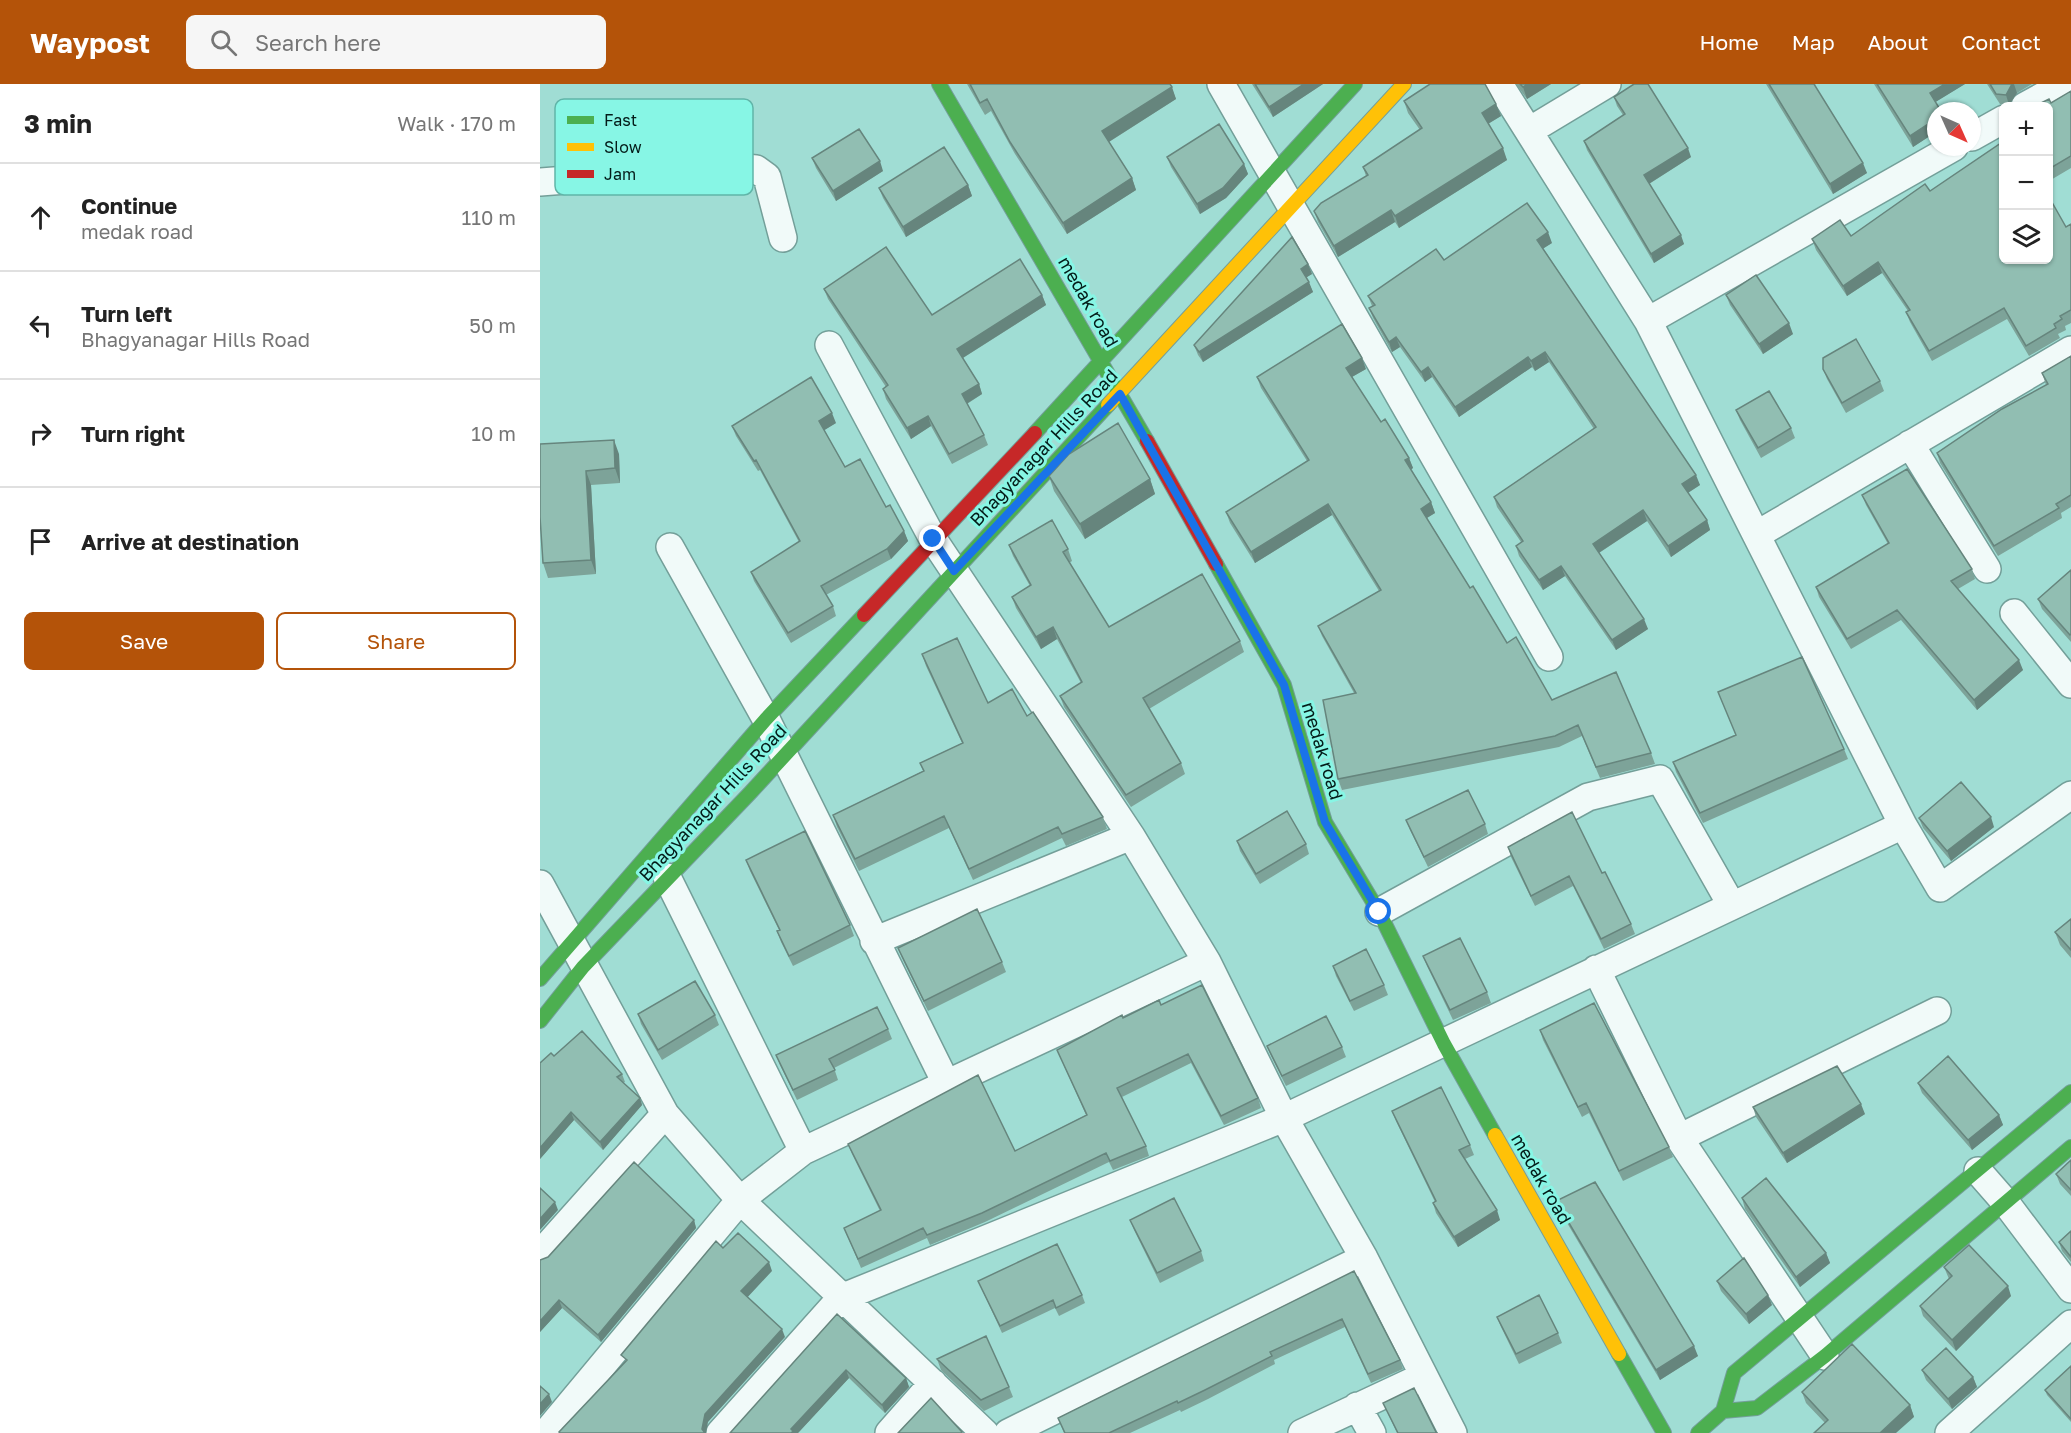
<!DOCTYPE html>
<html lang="en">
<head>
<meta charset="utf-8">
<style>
  :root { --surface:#fff; --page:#f6f6f6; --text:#222; --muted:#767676; --line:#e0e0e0; --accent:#b45309 }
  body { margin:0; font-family:"Golos Text",sans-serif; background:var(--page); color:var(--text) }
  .controls { position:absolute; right:18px; top:18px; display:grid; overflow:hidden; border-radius:9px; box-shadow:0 2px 4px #0004 }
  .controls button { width:54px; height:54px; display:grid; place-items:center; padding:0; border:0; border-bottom:2px solid var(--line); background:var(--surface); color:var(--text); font:30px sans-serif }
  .compass { position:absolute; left:1387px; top:18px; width:54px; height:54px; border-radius:50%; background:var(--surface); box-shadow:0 2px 4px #0004; rotate:135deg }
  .stop { position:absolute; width:18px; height:18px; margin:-14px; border:4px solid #1a73e8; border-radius:50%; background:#fff }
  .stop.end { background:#1a73e8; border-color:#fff; box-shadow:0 2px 6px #0008 }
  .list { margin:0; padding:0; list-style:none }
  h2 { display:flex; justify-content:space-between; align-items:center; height:78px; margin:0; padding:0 24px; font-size:26px }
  h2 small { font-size:20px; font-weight:400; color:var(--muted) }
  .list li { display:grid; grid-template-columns:39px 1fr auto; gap:18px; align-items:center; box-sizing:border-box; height:108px; padding:0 24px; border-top:2px solid var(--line) }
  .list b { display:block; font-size:22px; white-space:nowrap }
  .list p { margin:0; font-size:20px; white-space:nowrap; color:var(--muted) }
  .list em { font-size:20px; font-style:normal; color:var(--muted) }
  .actions { display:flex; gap:12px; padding:18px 24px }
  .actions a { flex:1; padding:14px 0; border:2px solid var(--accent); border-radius:9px; text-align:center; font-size:21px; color:var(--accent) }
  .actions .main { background:var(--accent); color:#fff }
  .icon { flex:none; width:33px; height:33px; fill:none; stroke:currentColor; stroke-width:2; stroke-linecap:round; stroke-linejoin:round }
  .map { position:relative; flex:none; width:1531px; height:1349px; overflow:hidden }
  header { display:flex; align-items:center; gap:36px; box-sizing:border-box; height:84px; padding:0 30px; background:var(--accent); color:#fff }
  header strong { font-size:28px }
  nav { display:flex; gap:33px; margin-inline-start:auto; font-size:21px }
  .search { width:420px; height:54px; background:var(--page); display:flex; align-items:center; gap:15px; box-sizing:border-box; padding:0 21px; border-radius:9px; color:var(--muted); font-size:22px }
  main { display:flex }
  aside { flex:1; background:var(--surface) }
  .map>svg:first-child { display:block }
</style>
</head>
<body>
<header>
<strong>Waypost</strong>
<div class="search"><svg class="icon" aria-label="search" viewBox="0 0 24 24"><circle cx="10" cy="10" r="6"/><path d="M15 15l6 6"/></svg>Search here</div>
<nav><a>Home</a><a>Map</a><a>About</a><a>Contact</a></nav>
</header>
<main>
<aside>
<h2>3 min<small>Walk · 170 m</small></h2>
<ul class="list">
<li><svg class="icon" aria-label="ahead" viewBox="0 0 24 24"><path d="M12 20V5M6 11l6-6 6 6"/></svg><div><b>Continue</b><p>medak road</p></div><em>110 m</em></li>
<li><svg class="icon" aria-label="left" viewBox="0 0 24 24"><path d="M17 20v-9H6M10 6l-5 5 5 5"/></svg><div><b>Turn left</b><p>Bhagyanagar Hills Road</p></div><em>50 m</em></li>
<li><svg class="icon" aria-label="right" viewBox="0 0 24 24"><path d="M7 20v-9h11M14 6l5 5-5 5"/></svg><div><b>Turn right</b></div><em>10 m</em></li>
<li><svg class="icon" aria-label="arrive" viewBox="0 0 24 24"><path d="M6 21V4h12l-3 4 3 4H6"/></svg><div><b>Arrive at destination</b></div></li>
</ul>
<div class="actions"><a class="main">Save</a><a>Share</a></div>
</aside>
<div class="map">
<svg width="1531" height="1349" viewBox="0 0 1531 1349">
  <rect width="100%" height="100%" fill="#a0ddd4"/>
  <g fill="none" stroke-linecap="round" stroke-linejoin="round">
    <defs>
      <path id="street" d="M681,0L1009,573
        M1485,22L1525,0
        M989,47L1067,0
        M1432,53L1464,35
        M0,98L195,83L216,85L227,93L243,154
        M1108,237L1414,63
        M289,261L393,455L591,752L667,878L744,1034L824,1174L913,1349
        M1370,360L1447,485
        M1218,450L1531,266
        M130,463L226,635L406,999
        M1474,529L1531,600
        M1363,741L1400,804L1531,711
        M127,793L263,1067L667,878
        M0,800L125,1030L200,1116L445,1349
        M839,828L1048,713L1120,695L1192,822
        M334,857L591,752
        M1056,885L1139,1054L1285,1272
        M1139,1054L1397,927
        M1438,1087L1466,1119L1531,1205
        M0,1170L125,1030
        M817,1322L832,1349
        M6,1349L200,1116L263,1067
        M180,1349L301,1214L744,1034L1363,741L1108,237L959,0
        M349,1349L393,1299
        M468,1349L824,1174
        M762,1349L884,1292
        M1409,1349L1531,1240"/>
      <path id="fast" d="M399,0L607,357
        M495,349L815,0
        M676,480L744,601L785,738L839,828L904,960L955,1051
        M0,895L226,635L324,531
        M0,937L43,883L210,709L568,321
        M1079,1270L1124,1349
        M1183,1327L1217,1324L1285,1272L1531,1063
        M1158,1349L1183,1327L1194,1289L1531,1008"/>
      <path id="slow" d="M568,321L864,0
        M955,1051L1079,1270"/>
      <path id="jam" d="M607,357L676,480
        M324,531L495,349"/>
    </defs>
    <use href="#street" stroke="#739f99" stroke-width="30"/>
    <use href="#fast" stroke="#739f99" stroke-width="16"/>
    <use href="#slow" stroke="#739f99" stroke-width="16"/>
    <use href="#jam" stroke="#739f99" stroke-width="16"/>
    <use href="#street" stroke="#f1faf9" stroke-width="27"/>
    <use href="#fast" stroke="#4caf50" stroke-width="14"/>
    <use href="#slow" stroke="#ffc107" stroke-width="14"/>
    <use href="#jam" stroke="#c62828" stroke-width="14"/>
  </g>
  <path fill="#7da399" d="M427,0H630L636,15L569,58L592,94L596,106L527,150L475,70L451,27L445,31Z
    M712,0H783L733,33Z
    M976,0H1011L987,15Z
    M1226,0H1276L1274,1L1327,89L1293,110Z
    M1334,0H1425L1395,18L1396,48L1373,63Z
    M1447,0H1492L1477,9L1469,21L1460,20Z
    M1531,7V84L1509,97V22L1511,19Z
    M1074,13L1151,73L1109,100L1144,160L1114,179L1047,66L1044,57L1083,31L1077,22Z
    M864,17L956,20L961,32L948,40L967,76L859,144L855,138L798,173L778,138L774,127L826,92L823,83L880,46L868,29Z
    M627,73L704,80L708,90L686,114L660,130L631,83Z
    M272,74L343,87L296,117L276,84Z
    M428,101L432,112L366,153L343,114L339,104Z
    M1390,107L1526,143L1531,140V239L1525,242L1526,246L1518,250L1520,254L1489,272L1467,235L1392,277L1370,238L1366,228L1368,227L1342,189L1307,212L1276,166L1272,155L1311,152Z
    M1012,159L1003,164L1160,401L1148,409L1167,436L1170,446L1131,473L1107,437L1059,469L1108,545L1076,566L1025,492L1003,506L979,472L976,462L981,458L957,423L954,413L1054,345L1009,278L995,287L992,283L919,333L892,293L885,298L860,263L852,268L833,234L829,224L832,222L828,212L904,176Z
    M768,180L772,190L766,193L773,208L663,278L658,271L654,261Z
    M284,205L392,231L502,211L506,221L423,274L439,300L442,310L427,320L444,351L448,361L412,380L391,342L371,355L346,315L343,305L346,303L288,215Z
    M1186,211L1253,250L1223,270L1190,221Z
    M1531,272V423L1521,429L1522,434L1458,472L1400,379L1397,369L1506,301L1502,289Z
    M826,285L812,293L841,338L869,374L873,384L871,385L891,418L895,429L887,434L930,504L967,559L1012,616L1111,669L1115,680L1060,694L1042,652L1019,663L802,706L798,695L814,609L782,552L778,542L839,507L792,431L715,479L690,439L686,428L767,377L721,304L717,293Z
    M1283,285L1340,297L1344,307L1306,329L1287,295Z
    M1196,326L1251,344L1255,354L1221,374L1200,336Z
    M296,339L284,346L305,383L346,423L364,447L368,457L351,475L286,511L293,522L296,532L251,559L214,497L211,488L259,458L220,386L218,387L196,352L192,342Z
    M0,360L79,370L80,399L51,401L56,490L8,494L3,479Z
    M509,392L610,395L615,410L545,455L514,407Z
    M1322,411L1432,485L1435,495L1418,505L1483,586L1437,626L1361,536L1311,565L1279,513L1276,503L1348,460L1326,421Z
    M469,461L528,465L532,477L529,479L569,543L700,557L704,568L609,625L641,679L645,690L591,723L524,623L520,612L541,599L517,555L501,565L476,524L472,513L490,502L473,472Z
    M1531,486V558L1502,525L1498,515Z
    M382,570L448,619L487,632L563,733L567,745L526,762L522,754L433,796L409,744L319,787L297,743L293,731L383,687L380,679L422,659L386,582Z
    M1178,608L1304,665L1308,675L1163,739L1136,688L1133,678L1196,651Z
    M1379,734L1454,743L1411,777L1383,744Z
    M866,736L945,740L948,750L888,783L870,746Z
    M697,757L766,760L769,770L720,800L700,767Z
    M968,763L1062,789L1091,840L1095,850L1064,865L1033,802L995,822L971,773Z
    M206,776L310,841L314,852L253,882L241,858L237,847L239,846L210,787Z
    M1531,835V874L1520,861L1515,848Z
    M358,864L462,878L466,888L388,927L362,874Z
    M883,872L947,908L951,919L913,936L887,882Z
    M793,882L844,901L848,911L814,927L796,892Z
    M621,921L718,1014L721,1024L684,1041L651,979L582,1013L606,1062L609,1072L573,1086L569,1078L445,1138L390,1161L387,1154L321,1184L304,1144L340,1127L312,1070L308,1060L475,1067L546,1031L517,966L583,934Z
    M98,930L175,931L179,941L122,976L101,940Z
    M348,945L352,955L294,984L298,996L257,1016L240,981L236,971Z
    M1000,946L1129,1063L1133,1073L1083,1097L1049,1029L1042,1033L1003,956Z
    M727,962L802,963L806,973L746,1002L731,972Z
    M14,972L82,990L85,998L83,999L100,1014L102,1021L63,1066L34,1036L0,1075Z
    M1378,999L1459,1031L1463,1041L1432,1066L1382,1009Z
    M1213,1023L1325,1030L1247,1079L1216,1033Z
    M852,1027L930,1061L934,1071L925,1075L960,1136L918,1163L896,1129L893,1119L895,1118L856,1037Z
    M1531,1076V1112L1520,1100L1516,1090Z
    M1202,1114L1286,1169L1290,1179L1260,1203L1205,1125Z
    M1016,1117L1158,1272L1120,1296L1020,1127Z
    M154,1136L156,1144L61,1258L22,1224L0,1248V1176Z
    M590,1136L661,1167L664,1177L620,1199L594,1146Z
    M1531,1147V1178L1522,1167L1519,1158Z
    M1404,1183L1471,1212L1416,1267L1383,1232L1380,1222L1409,1195Z
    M814,1187L860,1276L863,1285L831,1299L805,1243L734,1276L735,1280L668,1315L641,1328L640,1326L590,1349H524L518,1334Z
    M438,1197L542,1211L545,1219L519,1232L515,1224L462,1249Z
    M1177,1197L1232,1221L1209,1240L1181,1207Z
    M297,1230L366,1294L369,1303L345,1329L309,1294L258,1349Z
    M957,1233L1018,1249L1022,1259L979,1280L961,1243Z
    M397,1275L469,1303L473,1313L444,1327L401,1286Z
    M1531,1282V1338L1507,1311L1505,1306Z
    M1382,1286L1433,1293L1437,1303L1412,1325L1386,1296Z
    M1262,1308L1370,1321L1374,1333L1285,1339L1266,1319Z
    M843,1319L896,1348L897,1349H857Z"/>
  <path fill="#66857d" d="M764,0H783L733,33L729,23Z
    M988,0H1011L987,15L983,3Z
    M1405,0H1425L1394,19L1390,9Z
    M1472,0H1474L1477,9L1469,21L1466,11Z
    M632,3L636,15L567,59L562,47Z
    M956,20L961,32L946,41L942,29Z
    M1396,35V48L1373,63L1370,52Z
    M963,64L967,76L859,144L855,132Z
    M1148,64L1151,73L1107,101L1104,91Z
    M340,77L343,87L296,117L293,107Z
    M1323,79L1327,89L1293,110L1290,100Z
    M704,80L708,90L686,114L660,130L657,120Z
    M592,94L596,106L527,150L523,139Z
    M428,101L432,112L366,153L363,143Z
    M851,126L855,138L798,173L794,162Z
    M1008,148L1012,159L1001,166L997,156Z
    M1141,151L1144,160L1114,179L1111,170Z
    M1338,178L1342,189L1307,212L1303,202Z
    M768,180L772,190L764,195L761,185Z
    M769,198L773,208L663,278L659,268Z
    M502,211L506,221L421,275L417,265Z
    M1249,239L1253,250L1223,270L1219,260Z
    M856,253L860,263L852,268L849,258Z
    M1005,268L1009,278L995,287L991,277Z
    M988,273L992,283L919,333L915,323Z
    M822,274L826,285L810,294L806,284Z
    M888,283L892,293L885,298L881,288Z
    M439,300L442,310L426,320L422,310Z
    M292,329L296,339L283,347L279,337Z
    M388,332L391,342L371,355L367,344Z
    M74,356L79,370L80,399L75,384Z
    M869,374L873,384L869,387L865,376Z
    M46,387L51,401L56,490L51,476Z
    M1156,391L1160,401L1146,410L1142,400Z
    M610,395L615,410L545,455L540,440Z
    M891,418L895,429L885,435L881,425Z
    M788,420L792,431L715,479L711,468Z
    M1103,426L1107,437L1057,470L1053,460Z
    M1167,436L1170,446L1131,473L1128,462Z
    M364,447L368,457L351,475L347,465Z
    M1021,482L1025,492L1003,506L999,496Z
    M1104,535L1108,545L1076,566L1072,556Z
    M513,543L517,555L501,565L496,553Z
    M1479,576L1483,586L1437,626L1434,616Z
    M1451,733L1454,743L1411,777L1407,767Z
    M100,1014L102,1021L63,1066L60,1058Z
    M1321,1020L1325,1030L1247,1079L1243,1069Z
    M31,1028L34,1036L0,1075V1064Z
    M1459,1031L1463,1041L1432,1066L1428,1056Z
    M15,1118L18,1126L0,1146V1135Z
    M957,1126L960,1136L918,1163L914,1153Z
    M154,1136L156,1144L61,1258L58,1251Z
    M1286,1169L1290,1179L1260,1203L1256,1193Z
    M229,1178L232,1187L205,1216L201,1207Z
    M1468,1202L1471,1212L1416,1267L1412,1256Z
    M1228,1211L1232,1221L1209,1240L1206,1230Z
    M19,1216L22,1224L0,1248V1237Z
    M242,1245L245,1253L168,1338L166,1349H163L162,1345L165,1330Z
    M1154,1262L1158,1272L1120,1296L1116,1286Z
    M306,1286L309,1294L258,1349H251V1345Z
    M1433,1293L1437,1303L1412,1325L1408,1315Z
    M366,1294L369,1303L345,1329L342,1321Z
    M9,1310L12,1318L0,1332V1320Z
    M1370,1321L1374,1333L1356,1349H1340Z"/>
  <path fill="#91beb2" stroke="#66857d" stroke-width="1.5" d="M430,0H630L632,3L562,47L592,94L523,139L470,58L447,15L440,19Z
    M715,0H764L729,23Z
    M890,0H945L956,20L942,29L963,64L855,132L851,126L794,162L774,127L781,119L828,91L823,83L882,44L864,17Z
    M980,0H988L983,3Z
    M1094,0H1108L1148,64L1104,91L1141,151L1111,170L1044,57L1085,30L1074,13Z
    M1229,0H1274L1323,79L1290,100Z
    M1337,0H1405L1390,9L1401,27H1396V35L1370,52Z
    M1450,0H1472L1466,11L1456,10Z
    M1531,7V72L1509,85V22H1495L1509,15L1511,19Z
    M679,40L704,80L683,104L657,120L627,73Z
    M319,45L340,77L293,107L272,74Z
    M1464,57V176H1509V113L1526,143L1531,140V226L1520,232L1522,235L1514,240L1516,244L1486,262L1464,224L1389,267L1366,228L1370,226L1338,178L1303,202L1272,155L1300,136L1311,152L1385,100L1390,107Z
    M404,63L428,101L363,143L339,104Z
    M987,119L1008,148L997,156L1156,391L1142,400L1167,436L1128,462L1103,426L1053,460L1104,535L1072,556L1021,482L999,496L976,462L983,457L954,413L1056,343L1005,268L991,277L988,273L915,323L888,283L881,288L856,253L849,258L829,224L835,221L828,212L896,165L904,176Z
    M752,153L768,180L761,185L769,198L659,268L654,261Z
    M346,163L392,231L480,175L502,211L417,265L439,300L422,310L444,351L409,370L388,332L367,344L343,305L348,301L284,205Z
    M1216,191L1249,239L1219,260L1186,211Z
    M802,240L822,274L806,284L841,338L845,335L869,374L865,376L891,418L881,425L930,504L933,502L967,559L976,553L1012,616L1076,588L1111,669L1056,683L1038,641L1015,652L798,695L783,616L816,609L778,542L841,506L788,420L711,468L686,428L769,376L717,293Z
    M1316,255L1340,297L1302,319L1283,285V274Z
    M1531,272V411L1516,420L1519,424L1454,462L1397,369L1462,325L1508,300L1502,289Z
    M271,293L292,329L279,337L305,383L320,375L346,423L350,421L364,447L347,465L281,502L293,522L248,549L211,488L260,457L216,376L214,377L192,342Z
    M1229,307L1251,344L1218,364L1196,326Z
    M578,339L610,395L540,440L509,392L529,370Z
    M74,356L75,384L46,387L51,476L3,479L0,433V360Z
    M1367,385L1432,485L1411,497L1479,576L1434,616L1357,526L1307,555L1276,503L1349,459L1322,411Z
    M512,436L528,465L523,468L569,543L662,490L700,557L603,614L641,679L586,711L520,612L542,598L513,543L496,553L472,513L491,501L469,461Z
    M1531,486V550L1530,551L1498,515Z
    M417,554L448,619L472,605L487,632L493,628L563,733L522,750L518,743L429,785L404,732L315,775L293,731L384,687L380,679L423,659L382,570Z
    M1262,573L1304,665L1160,729L1133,678L1196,651L1178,608Z
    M1421,698L1451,733L1407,767L1379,734Z
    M928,706L945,740L884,773L866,736Z
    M747,727L766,760L716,790L697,757Z
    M1032,728L1062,789L1065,788L1091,840L1061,855L1029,792L991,812L968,763Z
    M265,747L310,841L249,872L237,847L240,846L206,776Z
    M437,825L462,878L384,917L358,864Z
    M1531,835V866L1515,848Z
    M920,854L947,908L910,926L883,872Z
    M826,865L844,901L810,917L793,882Z
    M155,897L175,931L118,966L98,930Z
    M662,901L718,1014L681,1032L648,970L577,1004L606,1062L570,1077L566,1069L442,1129L387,1151L383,1144L318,1175L304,1144L341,1126L308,1060L438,991L475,1067L547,1031L517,966L582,931L583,934L619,916L621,921Z
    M1054,919L1129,1063L1079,1087L1046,1019L1038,1023L1000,946Z
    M337,923L348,945L289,975L295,986L253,1006L236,971Z
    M786,932L802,963L742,992L727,962Z
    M42,947L82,990L77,993L100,1014L60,1058L31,1028L0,1064V979L11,969L14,972Z
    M1408,972L1459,1031L1428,1056L1378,999Z
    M1297,982L1321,1020L1243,1069L1213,1023Z
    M901,1003L930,1061L919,1066L957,1126L914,1153L893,1119L896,1117L852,1027Z
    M1531,1076V1106L1516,1090Z
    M94,1078L154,1136L58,1251L19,1216L0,1237V1176L8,1173Z
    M1226,1094L1286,1169L1256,1193L1202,1114Z
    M1055,1098L1154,1262L1116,1286L1016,1117Z
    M0,1104L15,1118L0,1135Z
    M634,1114L661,1167L617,1189L590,1136Z
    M1531,1147V1173L1519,1158Z
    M198,1149L229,1178L201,1207L242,1245L165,1330L162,1345L165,1349H20L19,1348L87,1276L81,1271L176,1157L183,1164Z
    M517,1160L542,1211L516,1224L513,1216L460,1242L438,1197Z
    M1429,1161L1468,1202L1412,1256L1380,1222L1412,1192L1404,1183Z
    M1204,1174L1228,1211L1206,1230L1177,1197Z
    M814,1187L860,1276L828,1290L802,1235L730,1268L732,1272L665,1306L638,1319L637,1317L569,1349H525L518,1334Z
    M999,1211L1018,1249L976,1270L957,1233Z
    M297,1230L366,1294L342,1321L306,1286L251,1345L253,1347L251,1349H190Z
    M446,1252L469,1303L441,1316L397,1275Z
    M1312,1260L1370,1321L1340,1349H1274L1288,1336L1262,1308Z
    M1406,1264L1433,1293L1408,1315L1382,1286Z
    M1531,1282V1335L1505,1306Z
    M0,1302L9,1310L0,1320Z
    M874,1304L896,1348L897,1349H858L843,1319Z
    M391,1314L422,1348L421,1349H358Z"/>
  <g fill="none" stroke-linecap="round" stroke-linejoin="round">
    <path stroke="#1a73e8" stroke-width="8" d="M393,455L414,487L580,310L744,601L785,738L839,828"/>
  </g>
  <g text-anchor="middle" stroke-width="6" stroke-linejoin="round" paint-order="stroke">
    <g font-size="18" fill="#041c19" stroke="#87f6e5">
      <text transform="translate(548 218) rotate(60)" y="6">medak road</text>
      <text transform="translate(504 364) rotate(-47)" y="6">Bhagyanagar Hills Road</text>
      <text transform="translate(782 667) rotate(73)" y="6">medak road</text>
      <text transform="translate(173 719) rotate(-47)" y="6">Bhagyanagar Hills Road</text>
      <text transform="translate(1001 1095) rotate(60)" y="6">medak road</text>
    </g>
  </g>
  <rect x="15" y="15" width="198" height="96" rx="9" fill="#87f6e5" stroke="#60b5a8" stroke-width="1.5"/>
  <rect x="27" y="32" width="27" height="8" fill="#4caf50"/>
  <rect x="27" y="59" width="27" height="8" fill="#ffc107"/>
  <rect x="27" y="86" width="27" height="8" fill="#c62828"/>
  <g font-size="16" fill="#041c19">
    <text x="64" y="42">Fast</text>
    <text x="64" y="69">Slow</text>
    <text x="64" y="96">Jam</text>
  </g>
</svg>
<div class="controls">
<button>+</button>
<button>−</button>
<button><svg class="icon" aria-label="layers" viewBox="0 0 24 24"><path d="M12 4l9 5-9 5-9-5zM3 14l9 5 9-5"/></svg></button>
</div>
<svg class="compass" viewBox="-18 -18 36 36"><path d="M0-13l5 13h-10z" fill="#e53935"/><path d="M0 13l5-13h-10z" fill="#767676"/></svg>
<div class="stop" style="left:839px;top:828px"></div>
<div class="stop end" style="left:393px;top:455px"></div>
</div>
</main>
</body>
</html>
